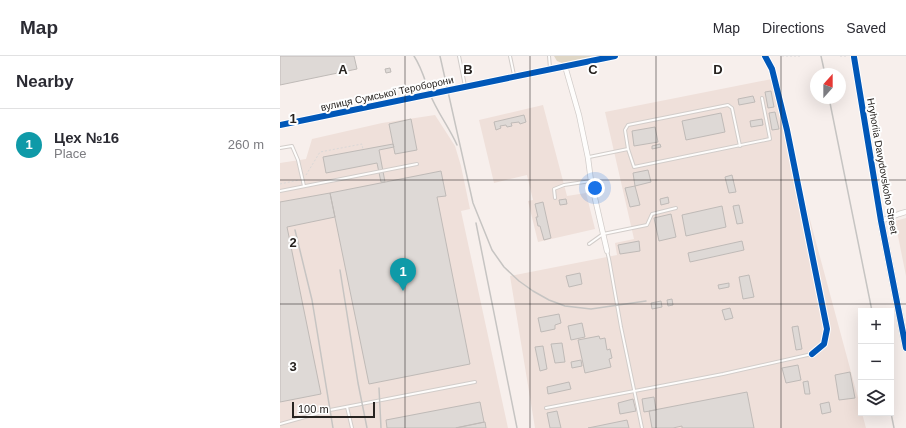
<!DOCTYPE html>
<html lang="en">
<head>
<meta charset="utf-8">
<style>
  :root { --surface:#fff; --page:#f7f7f7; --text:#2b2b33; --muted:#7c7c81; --line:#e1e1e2; --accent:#2563eb }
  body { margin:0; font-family:Arial,sans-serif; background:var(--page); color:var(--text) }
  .controls { position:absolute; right:12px; bottom:12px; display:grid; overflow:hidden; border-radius:0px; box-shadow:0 4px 16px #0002 }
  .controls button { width:36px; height:36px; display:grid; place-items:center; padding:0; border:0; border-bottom:1px solid var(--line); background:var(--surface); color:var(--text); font:20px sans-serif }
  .compass { position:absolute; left:530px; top:12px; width:36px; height:36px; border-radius:50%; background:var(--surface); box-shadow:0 4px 16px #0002; rotate:21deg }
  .scale { position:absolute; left:12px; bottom:10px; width:83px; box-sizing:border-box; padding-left:4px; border:2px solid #272320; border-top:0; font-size:11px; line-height:14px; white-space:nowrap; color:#272320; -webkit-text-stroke:3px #fefefe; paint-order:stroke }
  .you { position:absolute; left:315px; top:132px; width:14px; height:14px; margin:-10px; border:3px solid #fff; border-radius:50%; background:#1a73e8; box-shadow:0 0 0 6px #1a73e833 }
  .badge { display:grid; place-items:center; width:26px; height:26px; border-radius:50%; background:var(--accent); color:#fff; font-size:13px; font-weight:700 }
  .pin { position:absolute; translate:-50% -33px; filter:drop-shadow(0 1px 2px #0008) }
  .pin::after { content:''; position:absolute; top:21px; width:14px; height:12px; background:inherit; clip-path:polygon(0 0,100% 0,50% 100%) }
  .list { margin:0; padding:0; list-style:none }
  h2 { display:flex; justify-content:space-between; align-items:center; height:52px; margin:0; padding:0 16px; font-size:17px }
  h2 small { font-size:13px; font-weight:400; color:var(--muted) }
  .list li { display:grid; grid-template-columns:26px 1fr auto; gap:12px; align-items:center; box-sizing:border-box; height:72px; padding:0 16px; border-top:1px solid var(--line) }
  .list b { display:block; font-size:15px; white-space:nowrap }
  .list p { margin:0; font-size:13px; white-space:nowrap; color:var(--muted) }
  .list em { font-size:13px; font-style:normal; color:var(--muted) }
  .icon { flex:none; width:22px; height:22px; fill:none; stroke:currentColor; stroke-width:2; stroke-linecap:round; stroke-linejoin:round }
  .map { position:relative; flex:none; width:626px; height:372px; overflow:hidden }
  header { display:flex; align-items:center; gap:24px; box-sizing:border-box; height:56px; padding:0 20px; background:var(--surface); border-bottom:1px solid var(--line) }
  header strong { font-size:19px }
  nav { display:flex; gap:22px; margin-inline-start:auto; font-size:14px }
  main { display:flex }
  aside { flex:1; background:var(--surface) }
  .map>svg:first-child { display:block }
</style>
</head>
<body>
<header>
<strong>Map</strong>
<nav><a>Map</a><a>Directions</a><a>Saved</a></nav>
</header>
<main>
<aside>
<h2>Nearby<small></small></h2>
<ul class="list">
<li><span class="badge" style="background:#0f9aa8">1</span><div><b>Цех №16</b><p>Place</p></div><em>260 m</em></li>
</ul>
</aside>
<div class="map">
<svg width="626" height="372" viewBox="0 0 626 372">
  <rect width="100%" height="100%" fill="#f7efec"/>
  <path fill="#efe0da" d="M492,23L581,353V357H582L586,372H255L230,220L337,199L335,187L354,183L325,56Z
    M263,49L287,140L306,137L315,173L258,186L248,145L253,144L247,119L214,127L199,64Z
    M155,59L175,90L181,110L190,153L181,155L228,372H0V107L26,103L32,83L102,67Z
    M626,162V220L615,165Z"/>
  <path fill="#dfd6c5" d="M274,0H313L282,7L277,5Z"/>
  <path fill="#ded9d6" stroke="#bfbab7" d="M0,0H74L77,13L0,29Z
    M110,12L111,16L106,17L105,13Z
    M491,35L494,51L488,52L485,36Z
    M473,40L475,46L459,49L458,43Z
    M495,56L499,73L492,74L489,57Z
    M441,57L445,76L406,84L402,65Z
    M244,59L246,66L240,68L239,66L231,67L232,70L227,71L226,69L220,70L221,72L216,74L214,66Z
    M131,63L137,94L115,98L109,68Z
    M482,63L483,69L471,71L470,65Z
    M375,71L378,86L354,90L352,75Z
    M113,88L114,91L99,94L105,126H101L97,107L46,117L43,101Z
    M380,88L381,91L372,93V90Z
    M368,114L371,126L355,130L353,117Z
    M161,115L166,140L157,141L190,308L89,328L50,137Z
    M452,119L456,136L449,137L445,121Z
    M355,130L360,149L350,151L345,132Z
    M50,137L55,161L7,171L41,338L0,346V146Z
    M388,141L389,147L381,149L380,143Z
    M286,143L287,148L280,149L279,144Z
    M263,146L271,182L264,184L260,170H258L256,161H258L255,148Z
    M459,149L463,167L457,168L453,150Z
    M442,150L446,171L406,180L402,159Z
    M391,158L396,181L379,185L374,162Z
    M359,185L360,195L340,198L338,189Z
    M462,185L464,194L410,206L408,197Z
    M300,217L302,228L289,231L286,220Z
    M469,219L474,241L463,243L459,221Z
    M449,227V231L439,233L438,229Z
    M392,243L393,249L388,250L387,244Z
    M381,245L382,251L372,253L371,247Z
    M450,252L453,262L445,264L442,254Z
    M279,258L281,267L275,269V273L261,276L258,262Z
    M302,267L305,281L291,284L288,270Z
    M518,270L522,293L516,294L512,271Z
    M319,280L320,283L325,282L327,294L330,293L332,302L329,303L331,311L305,317L298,284Z
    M282,287L285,306L275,307L271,288Z
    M263,290L267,313L260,315L255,291Z
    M301,304L302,310L292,312L291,306Z
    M518,309L521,324L506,327L502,312Z
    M570,316L575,342L559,344L555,319Z
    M528,325L530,338H525L523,326Z
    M289,326L291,333L268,338L267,331Z
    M467,336L474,372H402V370L393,372H372L369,355Z
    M374,341L376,354L364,356L362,343Z
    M353,343L356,355L340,358L338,347Z
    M200,346L204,366L175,372H107L106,364Z
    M549,346L551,356L542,358L540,348Z
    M277,355L281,372H270L267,357Z
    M347,364L349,372H308Z
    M205,366L206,372H176Z"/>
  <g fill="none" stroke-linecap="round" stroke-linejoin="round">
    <defs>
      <path id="lane" d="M179,0L185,30
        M230,0L234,19
        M269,0L270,12
        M0,92L12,90L18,104L24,130
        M348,93L345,74L348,69L448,49L452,52L460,90
        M309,101L348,93L354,111L490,83L482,42
        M0,135L137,108
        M275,142L274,133L284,129L311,125
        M309,188L323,178L367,169L372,158L396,152
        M327,195L329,203L341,271L362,372
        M67,351L72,372
        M266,352L443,318L532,298
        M0,368L50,354L195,326"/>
      <path id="street" d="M485,0L492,13L507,74L547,273L544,288L532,298
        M574,1L601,165L619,158L626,156
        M285,10L299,59L308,102L311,125L327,195
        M0,69L335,0"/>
      <path id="secondary" d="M601,165L626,292"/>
    </defs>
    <use href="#lane" stroke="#d2cdca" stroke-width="4"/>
    <use href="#street" stroke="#d2cdca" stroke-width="6"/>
    <use href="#secondary" stroke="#d2cdca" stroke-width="8"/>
    <path stroke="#dad8d7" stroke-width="1" stroke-dasharray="2 2" stroke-linecap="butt" d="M502,0H521
      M560,0H566
      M26,119L40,96L82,88L83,94
      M0,128L19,124"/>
    <use href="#lane" stroke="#fefdfc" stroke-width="2"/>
    <use href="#street" stroke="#fefdfc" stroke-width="4.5"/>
    <use href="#secondary" stroke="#fefdfc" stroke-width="6"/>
    <path stroke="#c6c4c2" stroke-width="1.5" d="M134,0C142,12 145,25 150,38C157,56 169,71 177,89
      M160,0L193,147L212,194L224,211L239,225L253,235L269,244L285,250L311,253L366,245
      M541,0L545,18
      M549,42L592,255
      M196,167L237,372
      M15,174L32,244L53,372
      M60,214L78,327L87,372
      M99,332L101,372
      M611,357L614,372"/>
    <defs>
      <path id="cycleway" d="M485,0L492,13L507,74L547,273L544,288L532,298
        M574,1L601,165L626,292
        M0,69L335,0"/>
    </defs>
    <use href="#cycleway" stroke="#fefefe" stroke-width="8"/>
    <use href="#cycleway" stroke="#0057b8" stroke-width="6"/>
  </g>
  <path fill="none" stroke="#272320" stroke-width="1" stroke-opacity="0.55" d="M125,0V372M250,0V372M376,0V372M501,0V372M0,124H626M0,248H626"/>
  <g text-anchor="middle" stroke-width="4" stroke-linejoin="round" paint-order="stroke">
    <g font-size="10" fill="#272320" stroke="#fefefe">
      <text transform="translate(107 37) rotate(-12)" y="4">вулиця Сумської Тероборони</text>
      <text transform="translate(603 110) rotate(80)" y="4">Hryhoriia Davydovskoho Street</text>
    </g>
  </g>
  <g font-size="13" text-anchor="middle" font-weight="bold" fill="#272320" stroke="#fefefe" stroke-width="4" stroke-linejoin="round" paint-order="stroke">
    <text x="63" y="18">A</text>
    <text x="188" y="18">B</text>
    <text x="313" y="18">C</text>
    <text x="438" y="18">D</text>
    <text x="13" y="67">1</text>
    <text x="13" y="191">2</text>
    <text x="13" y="315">3</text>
  </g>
</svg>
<div class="controls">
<button>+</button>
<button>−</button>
<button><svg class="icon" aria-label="layers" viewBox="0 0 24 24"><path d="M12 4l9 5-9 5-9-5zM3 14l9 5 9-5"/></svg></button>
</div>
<svg class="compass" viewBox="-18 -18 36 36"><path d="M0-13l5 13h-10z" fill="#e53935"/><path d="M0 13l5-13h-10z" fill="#7c7c81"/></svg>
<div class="scale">100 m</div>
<div class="you"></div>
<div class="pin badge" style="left:123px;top:235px;background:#0f9aa8">1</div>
</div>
</main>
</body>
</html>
